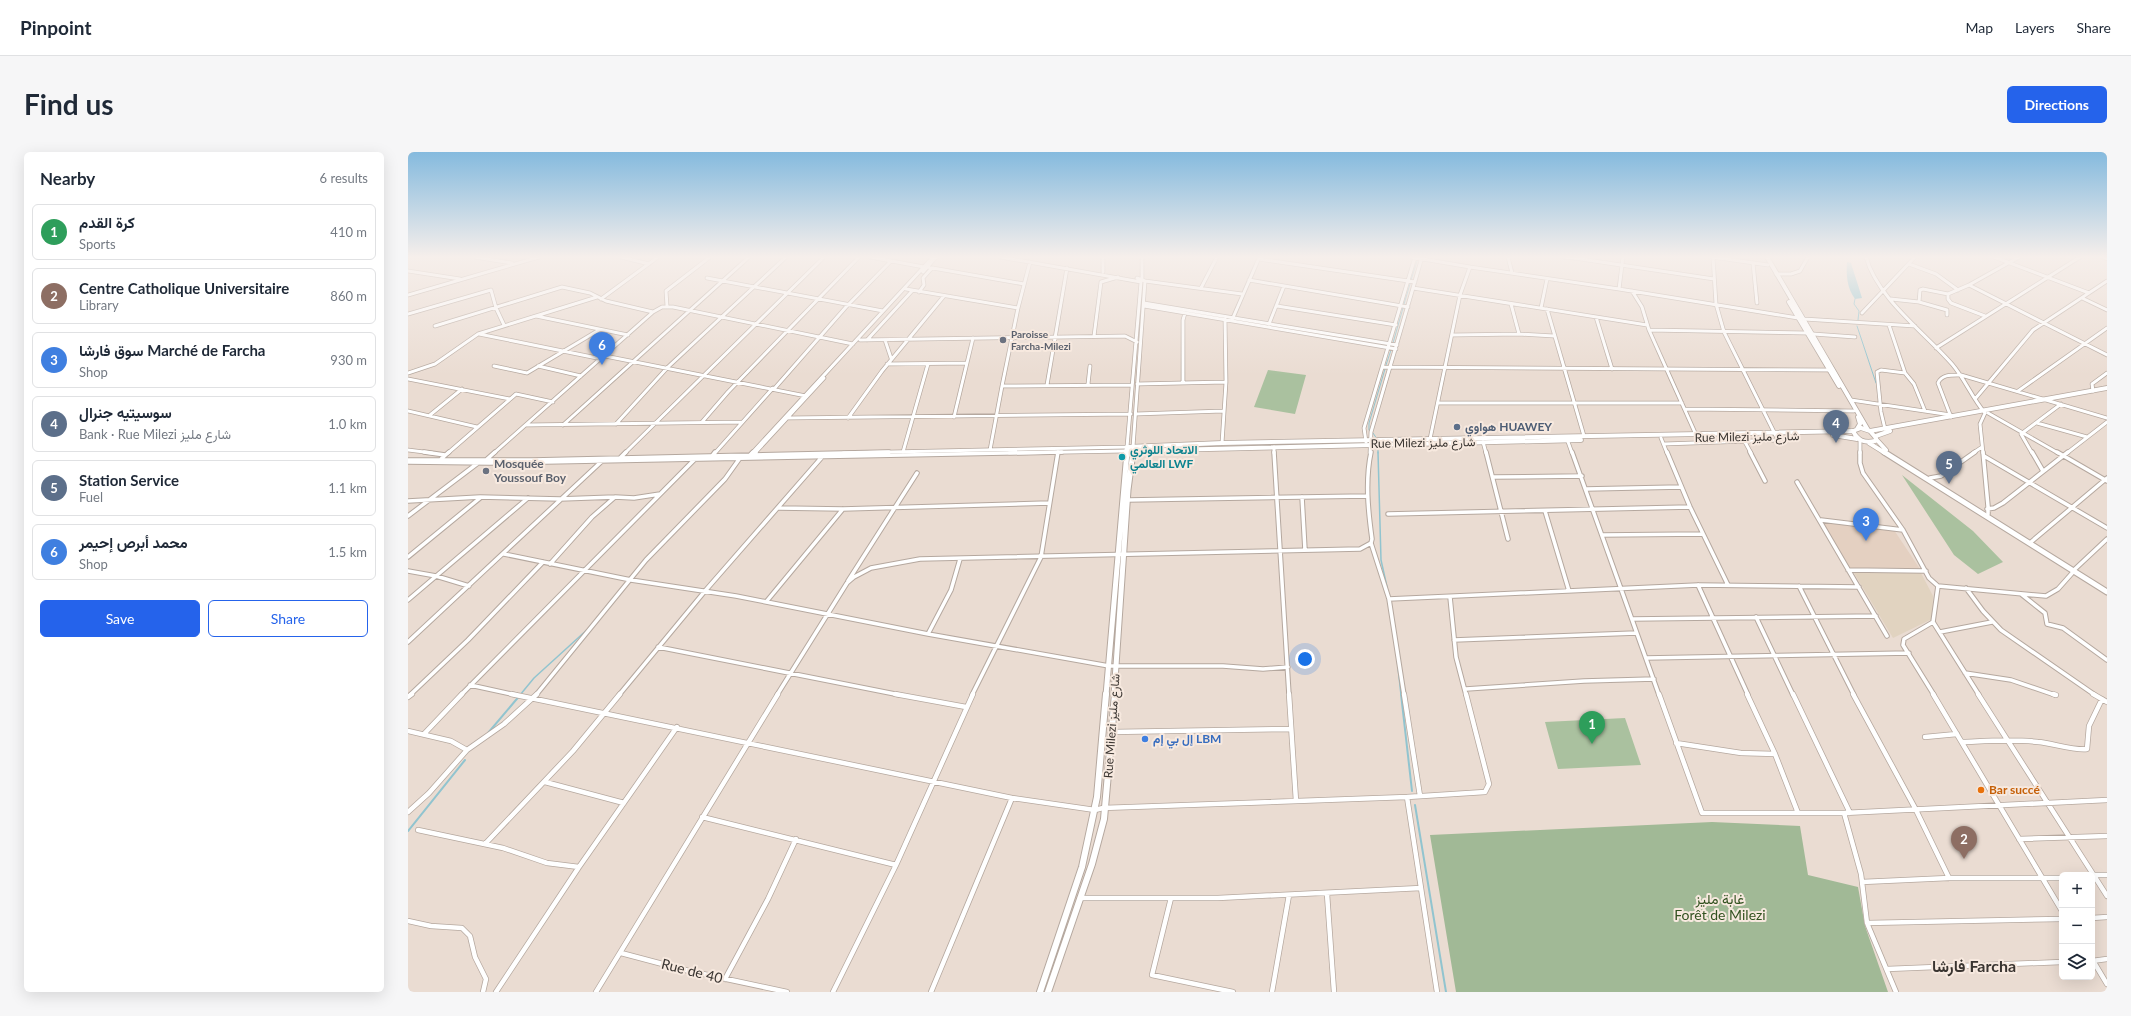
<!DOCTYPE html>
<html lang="en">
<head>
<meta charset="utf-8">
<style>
  :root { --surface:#fff; --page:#f6f6f7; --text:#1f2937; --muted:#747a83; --line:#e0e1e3; --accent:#2563eb }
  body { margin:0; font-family:Lato,Vazirmatn,sans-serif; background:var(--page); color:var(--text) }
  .controls { position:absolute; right:12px; bottom:12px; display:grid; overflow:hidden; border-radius:6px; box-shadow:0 4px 16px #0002 }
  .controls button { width:36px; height:36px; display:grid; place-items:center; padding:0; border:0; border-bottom:1px solid var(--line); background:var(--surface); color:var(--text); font:20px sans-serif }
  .you { position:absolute; left:897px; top:507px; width:14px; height:14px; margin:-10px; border:3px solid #fff; border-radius:50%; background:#1a73e8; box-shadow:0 0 0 6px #1a73e833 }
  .badge { display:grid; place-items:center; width:26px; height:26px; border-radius:50%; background:var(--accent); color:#fff; font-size:13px; font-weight:700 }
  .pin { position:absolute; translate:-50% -33px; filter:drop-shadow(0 1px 2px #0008) }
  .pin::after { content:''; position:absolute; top:21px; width:14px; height:12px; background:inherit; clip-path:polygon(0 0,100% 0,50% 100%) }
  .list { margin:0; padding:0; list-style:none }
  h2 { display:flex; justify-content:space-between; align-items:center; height:52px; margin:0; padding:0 16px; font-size:17px }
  h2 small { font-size:13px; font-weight:400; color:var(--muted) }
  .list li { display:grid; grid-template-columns:26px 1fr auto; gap:12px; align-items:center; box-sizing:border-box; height:56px; margin:0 8px 8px; padding:0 8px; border:1px solid var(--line); border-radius:6px }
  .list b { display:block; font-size:15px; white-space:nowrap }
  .list p { margin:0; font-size:13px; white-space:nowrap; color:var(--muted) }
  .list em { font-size:13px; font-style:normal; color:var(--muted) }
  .actions { display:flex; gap:8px; padding:12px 16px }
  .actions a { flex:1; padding:9px 0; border:1px solid var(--accent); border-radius:6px; text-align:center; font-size:14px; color:var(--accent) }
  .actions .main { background:var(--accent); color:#fff }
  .icon { flex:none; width:22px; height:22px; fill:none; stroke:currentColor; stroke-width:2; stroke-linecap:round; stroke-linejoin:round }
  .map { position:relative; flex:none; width:1699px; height:840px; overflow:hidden; border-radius:6px }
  header { display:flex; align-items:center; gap:24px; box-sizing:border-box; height:56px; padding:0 20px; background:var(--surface); border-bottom:1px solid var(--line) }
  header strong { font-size:19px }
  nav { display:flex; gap:22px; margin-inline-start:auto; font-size:14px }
  .intro { display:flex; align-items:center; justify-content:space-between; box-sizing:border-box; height:96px; padding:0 24px }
  h1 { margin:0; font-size:28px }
  .button { padding:10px 18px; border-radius:6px; background:var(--accent); color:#fff; font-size:14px; font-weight:700 }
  main { display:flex; gap:24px; padding:0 24px }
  aside { flex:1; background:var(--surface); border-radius:6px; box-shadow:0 4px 16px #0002 }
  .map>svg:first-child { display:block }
</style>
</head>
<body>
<header>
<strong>Pinpoint</strong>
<nav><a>Map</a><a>Layers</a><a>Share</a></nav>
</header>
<div class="intro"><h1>Find us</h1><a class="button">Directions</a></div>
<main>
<aside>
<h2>Nearby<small>6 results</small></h2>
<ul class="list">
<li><span class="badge" style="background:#2e9e5b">1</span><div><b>كرة القدم</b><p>Sports</p></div><em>410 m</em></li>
<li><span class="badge" style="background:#8d6e63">2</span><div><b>Centre Catholique Universitaire</b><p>Library</p></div><em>860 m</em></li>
<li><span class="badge" style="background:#3f7fe0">3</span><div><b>سوق فارشا Marché de Farcha</b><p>Shop</p></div><em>930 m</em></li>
<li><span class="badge" style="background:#5c6f8a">4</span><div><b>سوسيتيه جنرال</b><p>Bank · Rue Milezi شارع مليز</p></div><em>1.0 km</em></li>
<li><span class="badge" style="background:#5c6f8a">5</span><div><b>Station Service</b><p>Fuel</p></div><em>1.1 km</em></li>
<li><span class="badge" style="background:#3f7fe0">6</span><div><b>محمد أبرص إحيمر</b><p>Shop</p></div><em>1.5 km</em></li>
</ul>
<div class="actions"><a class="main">Save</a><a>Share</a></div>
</aside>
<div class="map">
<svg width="1699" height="840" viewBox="0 0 1699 840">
  <rect width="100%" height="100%" fill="#eadcd2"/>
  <path fill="#e4d0c1" d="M1413,369L1486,378L1514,420L1442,419Z"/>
  <path fill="#e1d3c0" d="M1446,421H1513L1525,444L1524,467L1485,486Z"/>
  <path fill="#aac19f" d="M860,218L898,223L887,262L846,255Z
    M1494,323L1565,379L1595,410L1570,422L1546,403Z
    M1217,566L1233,613L1150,617L1137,570Z"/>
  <path fill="#a1b996" d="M1304,670L1392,674L1400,723L1450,735L1457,774L1480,840H1048L1022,683Z"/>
  <path fill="#91c4cf" d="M1439,110L1443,111L1454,146L1447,147C1439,136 1438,123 1439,110Z"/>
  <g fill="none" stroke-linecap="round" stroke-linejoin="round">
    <path stroke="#91c4cf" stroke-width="1" d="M1003,128L1009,109
      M1447,147L1446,152L1451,159L1450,168
      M996,152L1002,132
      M1449,174L1468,231
      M985,191L995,156
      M978,213L983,198
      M961,278V271L977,217
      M965,281L969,287
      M970,296V301"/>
    <path stroke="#91c4cf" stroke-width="1.5" d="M970,300L973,408L979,435
      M989,506L993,543
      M112,543L126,526L181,476"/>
    <path stroke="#91c4cf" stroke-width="2" d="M993,542L1004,639
      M80,581L113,542
      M1007,653L1038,840
      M0,679L57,608"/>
    <defs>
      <path id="street-far2" d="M67,105L104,111
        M213,105L241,112
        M462,105L516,115
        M695,105V120
        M734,105V127
        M1003,105L1062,115
        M1100,105L1104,121
        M1156,105L1173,107
        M1173,105V107L1306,127
        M1215,105L1211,137L1396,167L1507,174
        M1304,105L1360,113
        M1305,105L1308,152L1316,180L1368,284
        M1458,105C1469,146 1517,181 1544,212C1557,227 1564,246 1577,261L1572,272L1575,301
        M1586,105L1681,141
        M1695,105L1699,107
        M851,107L1007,130
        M622,110L610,156L594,234L724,233
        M1345,111L1349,151
        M1501,112L1528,122L1550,138
        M519,115L616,132
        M0,119L52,127
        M515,120L528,105
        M1368,122H1383L1392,119L1400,105
        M299,126L475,159
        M841,128L1000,155
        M737,129L834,142
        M1561,133L1699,203
        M793,136L809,105
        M1005,136L1239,173
        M498,137L610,156
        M1224,139L1234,155L1241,178L1289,285
        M511,140L516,133L515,126L524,116
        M1540,142V147L1543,151L1577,164
        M0,143L131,105
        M1674,146L1699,158
        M193,147L250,105
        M1483,147L1511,150L1512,138L1515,137L1540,142L1561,133L1611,105
        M1511,150L1539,158V163
        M736,151L989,193
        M1103,152L1111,182
        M259,154L258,139L302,105
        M736,154L988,197
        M869,154L988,173
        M1133,156L1139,127
        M1139,157L1176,284
        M245,160L254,155H265L445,192
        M1454,161L1507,105
        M0,162L83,138L88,156L96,173
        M128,164L220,183
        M1188,165L1204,217
        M824,168L851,106
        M861,172L876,134
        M1481,173L1497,221L1506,232L1517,259
        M27,174L154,135L182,141L198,149L245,160L86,301
        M1241,178L1398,181
        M71,182L194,207
        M1405,182L1447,185
        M1045,183L1111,182L1146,184
        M686,184L693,130L710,125
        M452,188L717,184L729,190
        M459,188L504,139
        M477,188L483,206
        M1528,196L1672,105
        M197,204L398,244
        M479,212L559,211
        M86,214L119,221L191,178
        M130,214L173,224
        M975,215L1421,218
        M0,221L27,212L70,182L189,145
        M0,227L102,247
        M775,231V168L777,161
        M680,232L682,214
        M729,232L818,230
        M639,233L659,116
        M366,237L438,155L483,109
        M1610,239L1699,176
        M1685,239L1684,232L1699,221
        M1567,247L1625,178L1699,129
        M1443,248L1543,263
        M1030,251H1274
        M1277,257L1446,259
        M0,259L69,275
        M1580,261L1650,301
        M728,262L815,259
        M22,263L54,237
        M546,265L565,186
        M1543,265L1530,231C1534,222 1544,223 1553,223L1699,266
        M379,266L723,262
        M440,266L474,219L536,144
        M294,270L320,240L451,105
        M1629,271L1679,285
        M208,272L260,215L378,105
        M118,273L334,270
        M155,273L341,105
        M1477,277L1473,260L1469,220L1473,218L1497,221
        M1253,286L1259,301
        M1022,287L1052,143L1062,115L1211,137
        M1159,287L1164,301
        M1452,289V301
        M958,290L956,276L1007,105
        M1075,290L1078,301
        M1337,290L1343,301
        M814,291L818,230L817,166
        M1256,292L1371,288L1382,284
        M725,295L737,129L729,126
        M866,295V301
        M0,298L24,301
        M582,298L594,234
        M495,300L520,212
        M40,301L108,242L145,250
        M217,301L416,105
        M307,301L365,236
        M344,301L525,105
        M347,301L416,226
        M435,301L719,295L733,130L592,105
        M601,301L718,299
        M962,301L963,280L1014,105
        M1565,301L1574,295
        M1624,301L1613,282L1653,252
        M1659,301L1699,270"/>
      <path id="street-far1" d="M16,300L37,303
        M866,300L881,543
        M1078,300L1100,387
        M1164,300L1251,543
        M1259,300L1282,355L1320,433
        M1342,300L1357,329
        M1452,300V311L1455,321L1495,378L1521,426L1530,434L1525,470L1496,487L1495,493L1526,543
        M1575,300L1580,354V362L1578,364
        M1624,300L1635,319
        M1649,300L1699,329
        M345,303L348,300
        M304,304L307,300
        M341,304L345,300
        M1576,304L1699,376
        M212,306L218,300
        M33,307L41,300
        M0,308H125L481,300
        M78,308L87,300
        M0,310L82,311L654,300
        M1085,325L1174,324
        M1522,326L1533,324L1567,300
        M1389,330L1479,484
        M1178,337L1273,335
        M207,345L226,346L252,342
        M894,345L897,398
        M720,348L959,344
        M0,349L72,345L152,347L207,345L184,365L142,412
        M371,356L435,357L641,351
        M1579,357L1586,356L1595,351L1660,300
        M1137,359L1161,439
        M980,362L1282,355
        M0,364L70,311
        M1413,368L1495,378
        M1194,383L1295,382
        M1623,390L1699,326
        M963,391L981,447L996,543
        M96,402L223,428L328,444L520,482L701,514H815L855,517L880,515
        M0,405L72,346
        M1667,417L1699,387
        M1440,418L1518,419
        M0,419L28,424L61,434
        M440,429L509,321
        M1290,433L1340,543
        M1391,434L1446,543
        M1530,434L1638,444L1650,437L1666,419
        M1558,436L1575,459L1593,478L1687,543
        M1613,442L1637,461L1639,472L1655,476L1699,508
        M1042,445L1048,505L1058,543
        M981,447L1290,433L1451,435
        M0,448L120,346
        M358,450L435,357
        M1348,465L1385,543
        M1224,467L1468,464
        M1525,470L1571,543
        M1532,480L1584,470
        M520,482L543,438L552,407
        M1046,488L1228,481
        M0,490L194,309
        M250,495L492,543
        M1238,506L1501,501
        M1557,521L1603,528L1647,543
        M62,533L108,543
        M1058,537L1176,529L1246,527
        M2,543L60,488L135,410
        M53,543L287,307
        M128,543L238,408L317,327L332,306
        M211,543L297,439L414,305
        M369,543L439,431L446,425L463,416L512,407L952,397L963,391L964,387C960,358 957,329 963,300
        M564,543L633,405L650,300"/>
      <path id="street" d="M103,542L604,646L687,658L695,656L999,645L1077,640L1081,632L1058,542
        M487,542L558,555
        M881,542L888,649
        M996,542L1012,644
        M1251,542L1294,661H1436L1699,648
        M1339,542L1367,602L1390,661
        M1385,542L1442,661
        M1445,542L1507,656L1541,726
        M1525,542L1654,759
        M1570,542L1699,744
        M1645,542L1648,543
        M1685,542L1699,550
        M0,545L4,542
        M0,579L43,589L59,598L96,572L129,542
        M704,580L882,577
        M16,582L54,542
        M1517,585L1549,582
        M1555,590C1580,589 1605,587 1630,590C1643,591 1668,599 1679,597L1681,574L1694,547
        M1268,591L1333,601L1367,602
        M137,630L216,651
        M999,645L1029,840
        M0,660L21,641L59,598
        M1436,661L1453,722L1459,771L1488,840
        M294,665L488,713
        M10,678L95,696L139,711L171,715
        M1611,687L1699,684
        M77,692L165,599L212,542
        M1685,723H1699
        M1454,730L1541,726H1654
        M919,742L926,840
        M672,746H810L1013,736
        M763,746L744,823L825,840
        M1684,766L1699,765
        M0,769L23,774L54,776L62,784L67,805L78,827L75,840
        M1459,771L1654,767
        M213,801L281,819L379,840
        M1684,807L1699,832
        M1684,809L1699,807
        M1479,817L1654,810
        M317,827L360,747L388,687
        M88,840L171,715L269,575
        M188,840L370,542
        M425,840L488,713L565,542
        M523,840L604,646
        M864,840L881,743"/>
      <path id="secondary-far2" d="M1359,105L1460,278
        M1381,150L1431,234
        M1453,276L1462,279L1468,286L1467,289C1456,291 1450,289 1445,279Z
        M1449,277L1452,272L1450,265
        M1462,279L1699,236
        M1425,283L1449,287
        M1468,284L1482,279
        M1468,287L1478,298
        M1461,291L1477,301
        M718,299L1173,288
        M718,301L719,295L814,291L1445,279
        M724,301L725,297"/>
      <path id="secondary-far1" d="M1476,300L1699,440
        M698,543L719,300
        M706,543L720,338L725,300"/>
      <path id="secondary" d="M632,840L674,715L689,645L698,542
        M640,840L684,712L696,667L707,542"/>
    </defs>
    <use href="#street-far2" stroke="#b5a89f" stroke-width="4.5"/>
    <use href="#street-far1" stroke="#b5a89f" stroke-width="5.5"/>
    <use href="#street" stroke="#b5a89f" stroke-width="6"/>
    <use href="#secondary-far2" stroke="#b5a89f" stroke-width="5.5"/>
    <use href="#secondary-far1" stroke="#b5a89f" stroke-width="7"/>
    <use href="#secondary" stroke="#b5a89f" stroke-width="8"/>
    <use href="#street-far2" stroke="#fff" stroke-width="3"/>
    <use href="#street-far1" stroke="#fff" stroke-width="3.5"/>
    <use href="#street" stroke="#fff" stroke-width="4.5"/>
    <use href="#secondary-far2" stroke="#fff" stroke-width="4"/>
    <use href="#secondary-far1" stroke="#fff" stroke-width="5"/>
    <use href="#secondary" stroke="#fff" stroke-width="6"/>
  </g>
  <linearGradient id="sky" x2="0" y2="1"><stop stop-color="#85bade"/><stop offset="0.47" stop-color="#f6efeb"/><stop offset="1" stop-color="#f6efeb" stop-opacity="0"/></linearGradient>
  <rect width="1699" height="223" fill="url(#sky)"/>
  <g fill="#6b7280" stroke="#f7e9df" stroke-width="1.5">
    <circle cx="595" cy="188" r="4"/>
    <circle cx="78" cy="319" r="4"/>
  </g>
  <circle fill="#5c6f8a" stroke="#f7e9df" stroke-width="1.5" cx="1049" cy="275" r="4"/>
  <circle fill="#0f9aa8" stroke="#f7e9df" stroke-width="1.5" cx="714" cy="305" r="4"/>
  <circle fill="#3f7fe0" stroke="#f7e9df" stroke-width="1.5" cx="737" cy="587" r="4"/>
  <circle fill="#e8710a" stroke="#f7e9df" stroke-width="1.5" cx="1573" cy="638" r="4"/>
  <g text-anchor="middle" stroke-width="4" stroke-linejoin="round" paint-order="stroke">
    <g font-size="10" font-weight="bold" fill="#5b616d" stroke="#f7e9df" text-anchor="start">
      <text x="603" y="186">Paroisse<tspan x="603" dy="12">Farcha-Milezi</tspan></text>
    </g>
    <g font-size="12" font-weight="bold" fill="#4e5e75" stroke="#f7e9df" text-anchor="start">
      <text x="1057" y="279">هواوي HUAWEY</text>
    </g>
    <g font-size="12" fill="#3a3531" stroke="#f7e9df">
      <text transform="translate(1339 285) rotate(-1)" y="4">Rue Milezi شارع مليز</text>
      <text transform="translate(1015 291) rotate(-1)" y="4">Rue Milezi شارع مليز</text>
      <text transform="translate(704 574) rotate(-86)" y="4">Rue Milezi شارع مليز</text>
    </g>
    <g font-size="12" font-weight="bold" fill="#0d838f" stroke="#f7e9df" text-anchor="start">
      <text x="722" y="302">الاتحاد اللوثري<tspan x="722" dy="14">العالمي LWF</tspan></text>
    </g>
    <g font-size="12" font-weight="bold" fill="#5b616d" stroke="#f7e9df" text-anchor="start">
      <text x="86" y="316">Mosquée<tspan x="86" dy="14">Youssouf Boy</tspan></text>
    </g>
    <g font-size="12" font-weight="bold" fill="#366cbe" stroke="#f7e9df" text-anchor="start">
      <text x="745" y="591">إل بي إم LBM</text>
    </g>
    <g font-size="12" font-weight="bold" fill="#c56008" stroke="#f7e9df" text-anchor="start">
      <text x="1581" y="642">Bar succé</text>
    </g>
    <g font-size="14" fill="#325220" stroke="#f7e9df">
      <text x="1312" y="752">غابة مليز<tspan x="1312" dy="16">Forêt de Milezi</tspan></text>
    </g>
    <g font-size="14" fill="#3a3531" stroke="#f7e9df">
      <text transform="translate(284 819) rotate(14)" y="5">Rue de 40</text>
    </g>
    <g font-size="16" font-weight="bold" fill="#3a3531" stroke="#f7e9df">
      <text x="1566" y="820">فارشا Farcha</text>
    </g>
  </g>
</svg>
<div class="controls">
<button>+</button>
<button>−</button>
<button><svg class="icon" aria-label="layers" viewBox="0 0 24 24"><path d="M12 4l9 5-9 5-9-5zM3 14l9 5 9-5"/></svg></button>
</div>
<div class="you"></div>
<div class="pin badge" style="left:1184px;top:592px;background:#2e9e5b">1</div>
<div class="pin badge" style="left:1556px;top:707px;background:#8d6e63">2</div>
<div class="pin badge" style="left:1458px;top:389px;background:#3f7fe0">3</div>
<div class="pin badge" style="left:1428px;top:291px;background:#5c6f8a">4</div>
<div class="pin badge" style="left:1541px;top:332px;background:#5c6f8a">5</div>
<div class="pin badge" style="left:194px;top:213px;background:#3f7fe0">6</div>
</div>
</main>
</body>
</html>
